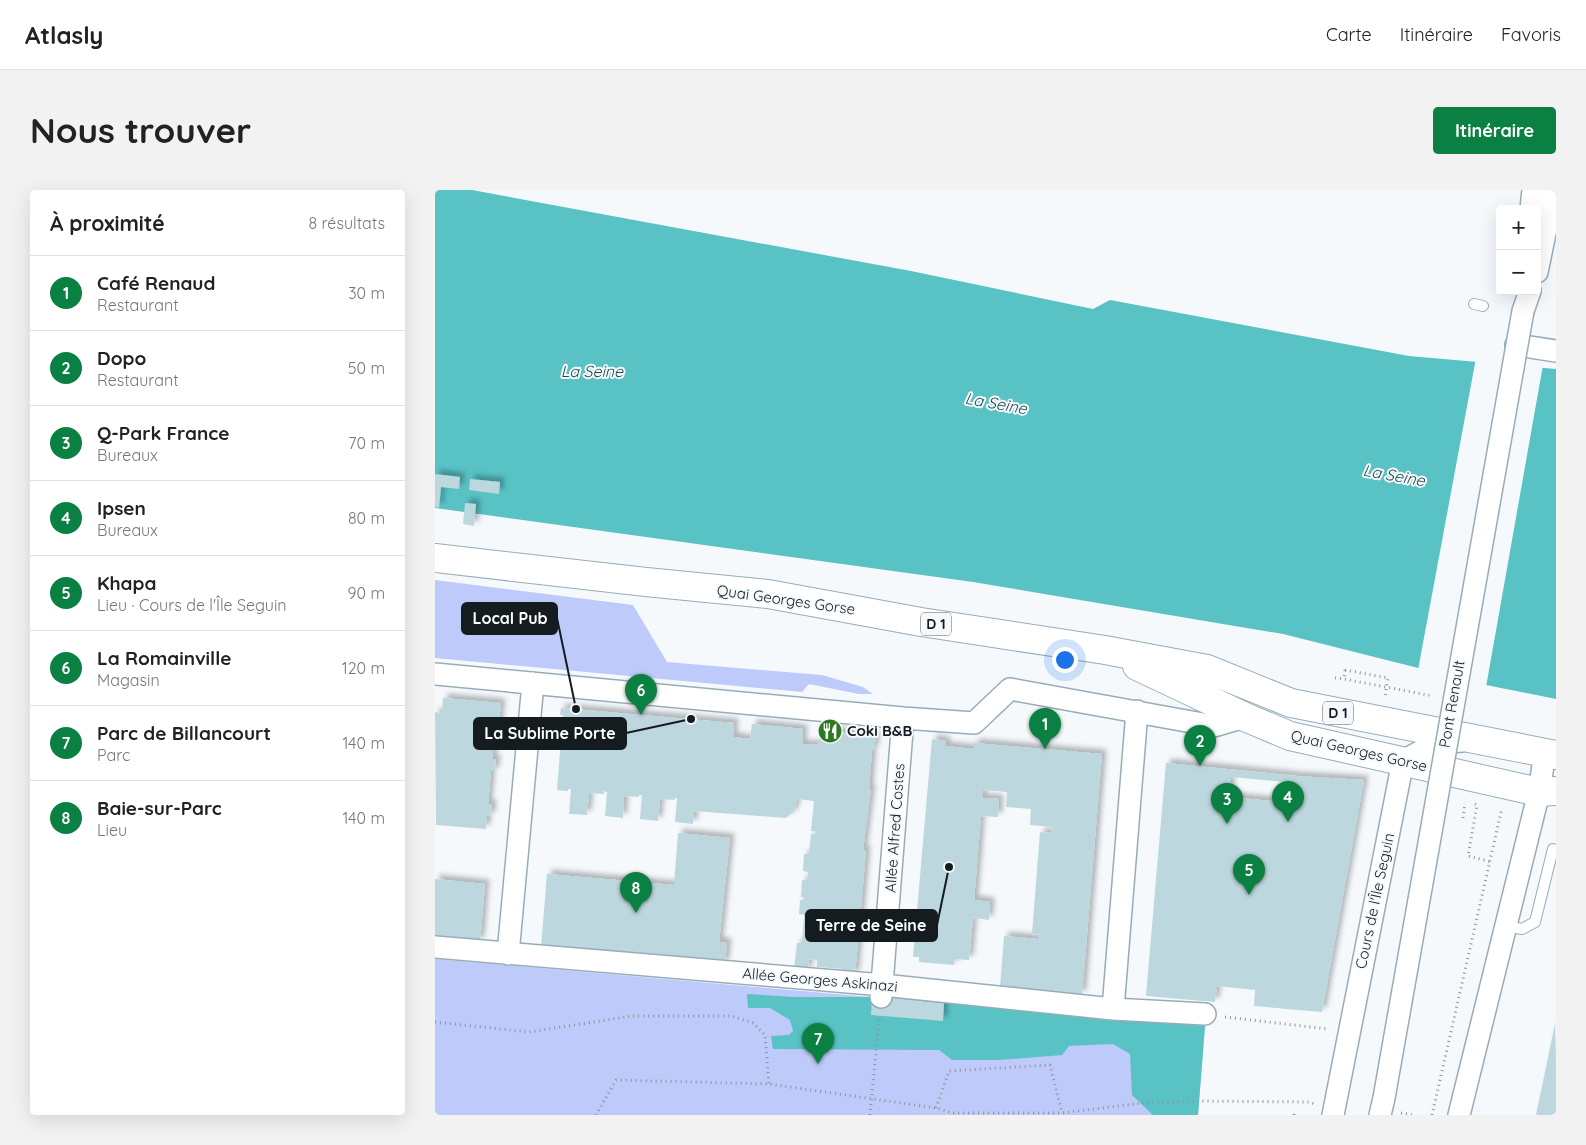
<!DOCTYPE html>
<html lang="fr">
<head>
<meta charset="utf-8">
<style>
  :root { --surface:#fff; --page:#f2f2f2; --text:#222; --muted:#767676; --line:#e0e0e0; --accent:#0b8043 }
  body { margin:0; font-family:Quicksand,sans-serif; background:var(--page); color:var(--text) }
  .controls { position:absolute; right:15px; top:15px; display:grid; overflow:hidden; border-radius:5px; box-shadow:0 5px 20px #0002 }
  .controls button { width:45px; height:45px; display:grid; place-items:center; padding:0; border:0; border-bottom:1px solid var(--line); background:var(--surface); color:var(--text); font:25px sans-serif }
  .you { position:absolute; left:629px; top:469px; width:18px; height:18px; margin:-12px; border:4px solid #fff; border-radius:50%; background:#1a73e8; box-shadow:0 0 0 8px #1a73e833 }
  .badge { display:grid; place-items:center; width:32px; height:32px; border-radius:50%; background:var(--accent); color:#fff; font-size:16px; font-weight:700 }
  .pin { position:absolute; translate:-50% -41px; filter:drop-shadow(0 1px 2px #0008) }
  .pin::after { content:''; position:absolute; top:26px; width:18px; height:15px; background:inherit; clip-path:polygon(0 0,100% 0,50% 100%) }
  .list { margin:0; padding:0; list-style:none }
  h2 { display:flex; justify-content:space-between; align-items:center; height:65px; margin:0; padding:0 20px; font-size:21px }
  h2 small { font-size:16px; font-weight:400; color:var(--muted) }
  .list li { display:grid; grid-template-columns:32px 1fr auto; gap:15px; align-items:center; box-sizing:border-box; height:75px; padding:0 20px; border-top:1px solid var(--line) }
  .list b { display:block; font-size:19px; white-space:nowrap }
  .list p { margin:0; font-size:16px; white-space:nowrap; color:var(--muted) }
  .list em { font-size:16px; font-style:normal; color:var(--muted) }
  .map { position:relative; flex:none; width:1121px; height:925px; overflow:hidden; border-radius:5px }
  header { display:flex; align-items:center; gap:30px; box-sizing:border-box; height:70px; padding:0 25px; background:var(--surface); border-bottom:1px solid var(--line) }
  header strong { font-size:24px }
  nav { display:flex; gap:28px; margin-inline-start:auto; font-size:18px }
  .intro { display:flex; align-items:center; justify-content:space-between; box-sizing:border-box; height:120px; padding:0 30px }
  h1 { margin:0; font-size:35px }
  .button { padding:12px 22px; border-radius:5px; background:var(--accent); color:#fff; font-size:18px; font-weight:700 }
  main { display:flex; gap:30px; padding:0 30px }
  aside { flex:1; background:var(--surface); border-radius:5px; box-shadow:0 5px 20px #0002 }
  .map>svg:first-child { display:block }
</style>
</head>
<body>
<header>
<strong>Atlasly</strong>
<nav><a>Carte</a><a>Itinéraire</a><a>Favoris</a></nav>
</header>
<div class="intro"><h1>Nous trouver</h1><a class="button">Itinéraire</a></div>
<main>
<aside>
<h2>À proximité<small>8 résultats</small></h2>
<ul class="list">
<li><span class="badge">1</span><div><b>Café Renaud</b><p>Restaurant</p></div><em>30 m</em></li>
<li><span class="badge">2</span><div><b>Dopo</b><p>Restaurant</p></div><em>50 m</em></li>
<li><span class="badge">3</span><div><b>Q-Park France</b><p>Bureaux</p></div><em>70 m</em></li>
<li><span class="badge">4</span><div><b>Ipsen</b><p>Bureaux</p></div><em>80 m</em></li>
<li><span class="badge">5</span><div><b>Khapa</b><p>Lieu · Cours de l'Île Seguin</p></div><em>90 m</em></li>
<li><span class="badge">6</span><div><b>La Romainville</b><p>Magasin</p></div><em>120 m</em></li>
<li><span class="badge">7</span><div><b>Parc de Billancourt</b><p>Parc</p></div><em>140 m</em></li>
<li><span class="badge">8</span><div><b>Baie-sur-Parc</b><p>Lieu</p></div><em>140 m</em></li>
</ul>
</aside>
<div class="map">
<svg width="1121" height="925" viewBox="0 0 1121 925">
  <defs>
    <filter id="shadow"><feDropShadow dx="4.5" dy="-4.5" stdDeviation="2.5" flood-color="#0004"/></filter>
  </defs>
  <rect width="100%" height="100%" fill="#f5f9fc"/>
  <path fill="#becaf9" d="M0,390L198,415L232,472L387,485L428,497L438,504H424L374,494L367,502L0,468Z
    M0,769L770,836L763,925H0Z"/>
  <path fill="#58c2c5" d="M0,0H37L476,81L658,119L675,110L974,166L1121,179V509L1051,495L848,444L538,392L0,318Z
    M312,804L359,807H446L770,836L763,925H718L697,905L695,864L678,854L634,856L627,865L564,870H517L504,860L338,859L336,846L354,845L358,841L355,830L335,818H313Z"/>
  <path fill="#f5f9fc" d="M1041,168L1108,175L1051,497L983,480Z"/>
  <path fill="#bdd7de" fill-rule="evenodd" filter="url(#shadow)" d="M0,284L25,287L24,299L6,297L4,318L0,317Z
    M35,289L65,292L64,304L34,300Z
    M30,313L41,314L39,336L28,334Z
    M8,508L66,513L62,550H59L57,569H61L60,581H56L53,614H57L56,626H52L51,639L1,635L0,522L7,523Z
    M126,518L299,533L298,547L315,549L317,534L368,539L367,554L383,555L385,540L441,545L439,559L437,560L434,599H436L428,660H431L420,785L407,784L408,779L382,777V770L374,769L373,781L359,780L362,753H367L369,725L364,724L365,710H370V708L366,707L367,690H372L373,682L368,681L369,664H374L376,644H381L382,641H376L379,611L362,609L359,621L351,628L259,621L258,634L240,632L242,608H240L239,610L225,609L223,631L205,629L207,605H204V607L189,606L188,628L170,626L172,602L169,601V604L154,603L152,625L134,624L136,599H133V601L122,600L128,525H125Z
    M497,549L511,551L510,556L539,559V553L667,564L647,805L565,798L569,746L603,749L604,745L597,744L605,642L616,643L617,637L595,635L596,619L571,617L572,602L548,600L547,608L564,609L563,627L546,626L539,710L555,712L554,730L538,728L534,770L520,769L519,775L484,772V767H478Z
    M731,573L861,586L929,590L887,822L819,816L820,800L782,796L780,812L711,806ZM796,587L861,593L857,613L794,607Z
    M243,643L295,648L284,752H292L290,774L106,758L112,684L239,695Z
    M0,689L50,694L45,752L0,748Z
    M437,806L509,813L508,831L436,825Z
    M1120,834L1121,925H1101Z"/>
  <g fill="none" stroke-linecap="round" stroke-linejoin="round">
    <defs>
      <path id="lane" d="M1039,114L1048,116
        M1070,736L1087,739L1100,732L1118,659"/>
      <path id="street" d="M1096,19L1098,0
        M1102,82L1119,0
        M1088,121L1095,101
        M1081,155L1121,161
        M0,484L468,528L539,533L575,499L779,536L810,527
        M0,757L448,795L678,819L770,824
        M73,764L98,493
        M446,807L468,528
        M678,819L702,521
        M898,925L968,571L1001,553L1027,551
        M945,925L949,908
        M1024,925L1104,602L1110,562"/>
      <path id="primary" d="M0,368L211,392L333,404L486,432L670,460L772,479L856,513L1121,565
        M702,476L810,527L855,546L1104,602L1121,601"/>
    </defs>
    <use href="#lane" stroke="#98acb8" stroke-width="12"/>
    <use href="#street" stroke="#98acb8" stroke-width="24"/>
    <use href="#primary" stroke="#98acb8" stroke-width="30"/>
    <path stroke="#8e9497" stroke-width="3" stroke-dasharray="1 4" stroke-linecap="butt" d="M910,480L953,488L950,506
      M900,488L909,489
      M1040,614L1042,615L1033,666L1056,672
      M1028,628L1030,613
      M790,827L893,839
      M0,832L94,842L197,826H296L318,833L330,845L334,894
      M501,918L514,881L615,875L627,923
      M966,923L978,925
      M161,925L181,890L334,894L501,918L517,923H627L707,913L764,911L875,912L879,914
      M435,925L444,829
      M859,925L860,920
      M997,925L1067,618"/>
    <use href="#lane" stroke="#fff" stroke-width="10"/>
    <use href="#street" stroke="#fff" stroke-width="21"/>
    <use href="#primary" stroke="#fff" stroke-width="28"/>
    <defs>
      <path id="street-bridge" d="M949,908L1088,121"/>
    </defs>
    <use href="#street-bridge" stroke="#98acb8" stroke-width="24" stroke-linecap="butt"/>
    <path stroke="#8e9497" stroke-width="3" stroke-dasharray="1 4" stroke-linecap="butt" d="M910,480L909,489L998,506"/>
    <use href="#street-bridge" stroke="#fff" stroke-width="21"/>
  </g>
  <defs>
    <symbol id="restaurant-disc" viewBox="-11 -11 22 22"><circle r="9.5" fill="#2d7a23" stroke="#f5f9fc"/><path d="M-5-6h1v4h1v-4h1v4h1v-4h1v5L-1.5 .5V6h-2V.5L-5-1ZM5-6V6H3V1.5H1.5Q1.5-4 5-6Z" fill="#fff"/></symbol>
  </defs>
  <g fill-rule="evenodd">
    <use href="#restaurant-disc" x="381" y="527" width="28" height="28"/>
  </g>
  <g text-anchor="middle" stroke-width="4" stroke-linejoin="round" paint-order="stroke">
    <g fill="#f5f9fc" stroke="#585e62" stroke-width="1">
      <rect x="486" y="422.5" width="30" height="23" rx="4"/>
      <rect x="888" y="511.5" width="30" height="23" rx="4"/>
    </g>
    <g font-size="14" font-weight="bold" fill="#141c20">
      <text x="501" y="439">D 1</text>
      <text x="903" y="528">D 1</text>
    </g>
    <g font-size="15" fill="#141c20" stroke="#f5f9fc">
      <text transform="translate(351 410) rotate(8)" y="5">Quai Georges Gorse</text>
      <text transform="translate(1017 514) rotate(-80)" y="5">Pont Renault</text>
      <text transform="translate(924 561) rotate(13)" y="5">Quai Georges Gorse</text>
      <text transform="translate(460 638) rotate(-86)" y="5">Allée Alfred Costes</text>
      <text transform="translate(940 711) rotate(-78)" y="5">Cours de l'Île Seguin</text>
      <text transform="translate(385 790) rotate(5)" y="5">Allée Georges Askinazi</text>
    </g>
    <g font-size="15" font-weight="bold" fill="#141c20" stroke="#f5f9fc" text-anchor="start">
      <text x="412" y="546">Coki B&amp;B</text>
    </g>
    <g font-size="16" font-style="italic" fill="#1e4d4f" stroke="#f5f9fc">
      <text x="157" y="187">La Seine</text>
      <text transform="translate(561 213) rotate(10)" y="6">La Seine</text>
      <text transform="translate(959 285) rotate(10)" y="6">La Seine</text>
    </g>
  </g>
  <path fill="none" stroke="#141c20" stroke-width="2" d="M141 519L122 428M256 529L191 543M514 677L502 735"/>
  <g fill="#141c20" stroke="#f5f9fc" stroke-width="2">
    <circle cx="141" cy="519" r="5"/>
    <circle cx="256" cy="529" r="5"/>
    <circle cx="514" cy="677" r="5"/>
  </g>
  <g fill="#141c20" stroke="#141c20" stroke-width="2">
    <rect x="27" y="413" width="95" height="31" rx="5"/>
    <rect x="39" y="528" width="152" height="31" rx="5"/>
    <rect x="371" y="720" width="131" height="31" rx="5"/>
  </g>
  <g font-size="16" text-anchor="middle" font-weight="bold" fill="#fff">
    <text x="75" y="434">Local Pub</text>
    <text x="115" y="549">La Sublime Porte</text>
    <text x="436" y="741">Terre de Seine</text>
  </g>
</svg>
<div class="controls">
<button>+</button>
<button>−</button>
</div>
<div class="you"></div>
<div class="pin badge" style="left:610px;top:559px">1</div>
<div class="pin badge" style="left:765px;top:576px">2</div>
<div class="pin badge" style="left:792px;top:634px">3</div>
<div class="pin badge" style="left:853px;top:632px">4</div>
<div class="pin badge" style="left:814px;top:705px">5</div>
<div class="pin badge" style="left:206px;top:525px">6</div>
<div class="pin badge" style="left:383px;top:874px">7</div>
<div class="pin badge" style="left:201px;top:723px">8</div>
</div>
</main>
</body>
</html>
